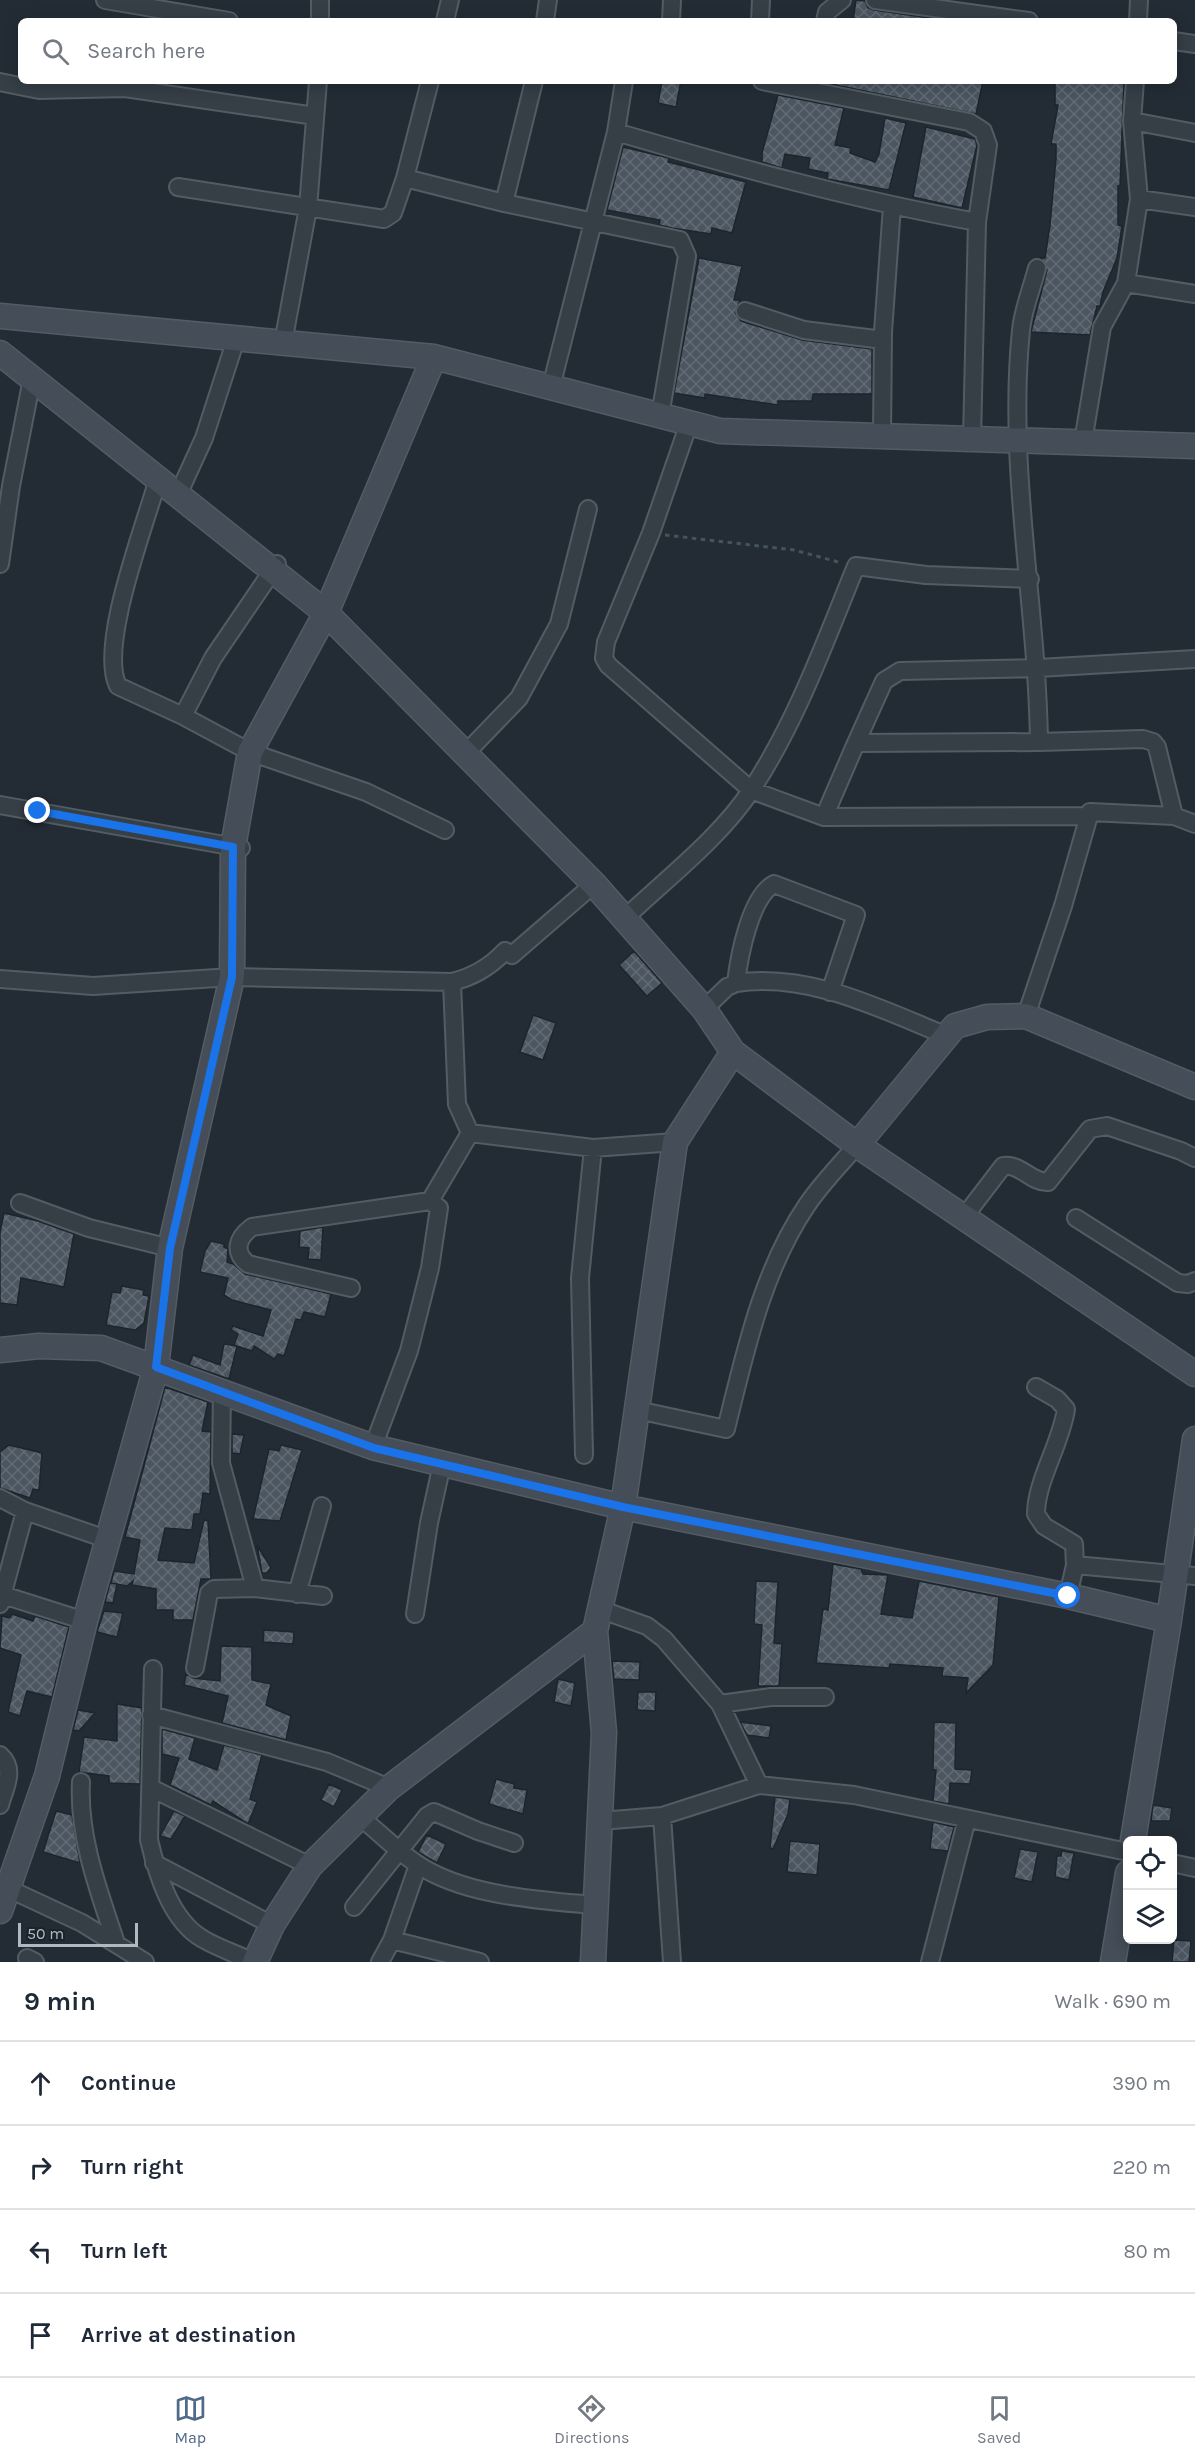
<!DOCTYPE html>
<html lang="en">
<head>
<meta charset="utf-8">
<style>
  :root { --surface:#fff; --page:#f6f6f7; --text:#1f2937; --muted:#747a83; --line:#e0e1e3; --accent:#506a88 }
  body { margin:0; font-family:Karla,sans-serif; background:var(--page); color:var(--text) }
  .controls { position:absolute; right:18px; bottom:18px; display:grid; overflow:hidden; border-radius:9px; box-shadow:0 3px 15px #0003 }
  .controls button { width:54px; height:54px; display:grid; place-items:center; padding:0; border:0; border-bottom:2px solid var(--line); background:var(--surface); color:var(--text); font:30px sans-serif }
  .scale { position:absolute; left:18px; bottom:15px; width:120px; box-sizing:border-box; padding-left:6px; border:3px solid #b0b9c2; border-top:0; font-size:16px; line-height:21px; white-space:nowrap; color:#b0b9c2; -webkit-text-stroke:4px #1b232a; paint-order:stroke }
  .stop { position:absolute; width:18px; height:18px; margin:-14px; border:4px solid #1a73e8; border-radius:50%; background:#fff }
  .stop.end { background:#1a73e8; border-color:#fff; box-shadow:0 2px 6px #0008 }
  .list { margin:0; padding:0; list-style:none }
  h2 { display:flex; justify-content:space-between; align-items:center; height:78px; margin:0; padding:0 24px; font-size:26px }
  h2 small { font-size:20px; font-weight:400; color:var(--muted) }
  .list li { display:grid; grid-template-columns:39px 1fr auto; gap:18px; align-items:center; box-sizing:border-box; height:84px; padding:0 24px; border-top:2px solid var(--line) }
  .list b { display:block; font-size:22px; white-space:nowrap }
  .list em { font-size:20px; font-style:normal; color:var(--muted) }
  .icon { flex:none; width:33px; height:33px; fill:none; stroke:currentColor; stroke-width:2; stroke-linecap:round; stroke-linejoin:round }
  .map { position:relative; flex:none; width:1195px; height:1962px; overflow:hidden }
  .search { position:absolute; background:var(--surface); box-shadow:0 3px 15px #0003; left:18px; right:18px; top:18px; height:66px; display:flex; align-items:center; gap:15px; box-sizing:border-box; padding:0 21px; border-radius:9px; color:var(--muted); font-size:22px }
  .sheet { height:414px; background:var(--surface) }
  nav { display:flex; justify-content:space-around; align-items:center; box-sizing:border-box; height:84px; border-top:2px solid var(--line); background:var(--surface); font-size:16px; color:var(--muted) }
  nav a { display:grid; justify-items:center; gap:3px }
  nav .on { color:var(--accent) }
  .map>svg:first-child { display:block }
</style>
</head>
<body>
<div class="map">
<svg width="1195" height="1962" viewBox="0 0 1195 1962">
  <defs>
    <pattern id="building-cross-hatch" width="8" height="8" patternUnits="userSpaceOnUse" patternTransform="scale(1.5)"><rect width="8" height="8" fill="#4b5661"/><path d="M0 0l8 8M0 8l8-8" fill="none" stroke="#626c76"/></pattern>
  </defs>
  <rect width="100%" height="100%" fill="#232c35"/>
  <path fill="url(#building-cross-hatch)" stroke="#1d252c" stroke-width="1.5" d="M856,0L865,1L868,8L874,10L951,21H853Z
    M662,81H681L676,107L658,103Z
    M816,81H983L976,114Z
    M1055,81H1124L1120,186H1118V225L1122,226L1117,258L1103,292L1100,306H1097L1090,335L1031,332L1047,270L1041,258H1045L1050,225L1056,158V144H1051L1058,105H1055Z
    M778,95L844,108L835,145L851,148L850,153L875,162L879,154L885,118L906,123L889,190L827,179L828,173L808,169L810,158L785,154L782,168L762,162V153Z
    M926,127L975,139L977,145L962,208L913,197Z
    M623,147L669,158L668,162L746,182L732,233L712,228L711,234L672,228L659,225L660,220L607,210Z
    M699,258L742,266L734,300H740L735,313L741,321L802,340L872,349V394H813L812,401H778V405L705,394V398L674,393Z
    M634,951L662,983L647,996L619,965Z
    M533,1015L556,1023L543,1060L520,1052Z
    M4,1213L38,1221L74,1234L64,1287L21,1278L17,1305L0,1303V1232Z
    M323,1227L321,1260L308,1259L309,1248L299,1247L300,1231Z
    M211,1241L224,1244V1247L228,1249L227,1262L233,1264L245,1274L331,1294L325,1317L304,1312L301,1320L296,1319L284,1356L278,1354L274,1359L254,1346L252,1351L234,1345L238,1334L231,1330L233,1326L263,1336L271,1310L232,1300L224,1295L228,1278L200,1272L205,1251Z
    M122,1286L144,1290L143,1295L149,1296L144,1323L135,1330L106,1325L112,1292L120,1293Z
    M224,1344L237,1346L229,1379L189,1365L193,1355L220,1365Z
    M165,1387L208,1402L202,1431L211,1432L210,1494L203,1493L200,1514H194L192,1530L165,1528L158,1560L194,1563L204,1520L208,1521L211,1579H201L193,1620H173V1610H156V1589L132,1585L133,1581L127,1586L111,1583L114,1571L134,1574L140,1540L125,1537Z
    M232,1434L244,1435L240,1454L232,1453Z
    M9,1445L42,1453L39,1490L33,1489L30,1498L0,1488V1452Z
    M281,1445L302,1450L280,1521L253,1519L269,1449L279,1451Z
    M257,1545L271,1568L267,1573H262Z
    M833,1564L861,1569L863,1574L888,1575L881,1614L912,1618L919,1581L999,1597L993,1665L966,1693L968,1678L942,1676L943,1668L890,1664L889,1668L816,1663L823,1609L828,1610Z
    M756,1581L778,1582L774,1643L782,1644L779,1686H758L762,1625L754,1624Z
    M110,1583L117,1584L113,1603L105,1602Z
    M104,1611L123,1613L117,1637L97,1632Z
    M12,1614L33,1621L35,1616L69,1627L52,1697L27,1691L20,1716L8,1712L21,1655L0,1648L2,1616L10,1618Z
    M264,1630L294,1632L293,1644L263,1642Z
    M221,1646L252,1647V1680L271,1684L266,1705L291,1716L286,1740L222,1723L228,1696L184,1685L186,1674L193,1678L220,1681Z
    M612,1661L640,1662L639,1680L614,1679Z
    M558,1679L575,1683L571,1706L554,1702Z
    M638,1692H656L655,1711L637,1710Z
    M117,1704L142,1708L140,1784L109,1783V1776L79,1772L84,1737L117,1741Z
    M78,1710L95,1713L79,1731L73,1730Z
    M740,1722L771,1726L769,1738L747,1735Z
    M934,1722L956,1723L955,1769L972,1770L970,1784L950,1783L949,1804L933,1801L936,1770H933Z
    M162,1729L195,1738L189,1759L217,1770L224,1745L262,1755L250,1799L257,1802L248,1824L213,1801L211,1805L170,1785L179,1758L162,1754Z
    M496,1779L514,1784V1788L527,1790L523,1814L489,1804Z
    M329,1784L342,1790L334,1807L321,1800Z
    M775,1797L790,1799L788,1814L773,1849L770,1848Z
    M1153,1805L1172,1808L1170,1821H1151Z
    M56,1811L72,1815L80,1863L43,1852Z
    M174,1811L185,1816L171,1839L160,1836Z
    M933,1822L954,1827L948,1851L930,1849Z
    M427,1835L446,1844L437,1863L418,1852Z
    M790,1841L820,1844L817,1875L787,1872Z
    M1020,1849L1038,1852L1032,1882L1014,1878Z
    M1062,1851L1074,1853L1069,1880L1055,1877L1057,1856H1061Z
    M1174,1940L1191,1941L1189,1962H1172Z"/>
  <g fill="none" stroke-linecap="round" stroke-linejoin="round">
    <defs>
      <path id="street" d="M105,0L229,21
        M320,0V21
        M875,0L1029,21
        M445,21L450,0
        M545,21L548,0
        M671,21L672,0
        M760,21L761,0
        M825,21L827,12L842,0
        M1138,21L1139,0
        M1174,41L1195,44
        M430,81L405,178L504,203
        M534,81L504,203L680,240L687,256L660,416
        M762,81L969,122L983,131L988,145L977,222L972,440
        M0,82L39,90L125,88L315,116
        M1132,121L1195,133
        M616,132C735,167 855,200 977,222
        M178,187L384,219L393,213L405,178
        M1139,199L1195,207
        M1126,283L1195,294
        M745,311L804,330L883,340
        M283,343L308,208L318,81
        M551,387L616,132L624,81
        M689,423L651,533L606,642L604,658L608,665L751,790L824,817L856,743L1039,742C1037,604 1007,467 1021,330C1023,309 1032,288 1037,268
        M882,436L883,332L892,206
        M1083,442L1102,327L1126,283L1139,199L1132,121L1135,81
        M158,479C145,525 98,646 118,686L183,716L250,752L366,792L445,830
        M177,497L204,438L236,339
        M0,564L11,486L32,379
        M183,716L213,658L277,564
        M1039,742L1143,739L1153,742L1157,747L1174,816L1195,824
        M856,743L884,681L900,671L1038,668L1195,659
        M466,753L519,698L559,624L588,509
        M0,805L241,848
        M824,817L1087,816
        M624,919C666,879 721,837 752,789C797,720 825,642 856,566L926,575L1030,579
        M0,979L93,986L232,977L452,982C473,977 490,967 505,951L512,955L594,884
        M452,982L457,1104L470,1133
        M736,983C739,957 750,897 774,884L856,915L830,992
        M704,1009L727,987L736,983C809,972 881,1009 947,1036
        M1026,1016L1063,906L1090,812L1174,816
        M470,1133L593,1148L675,1142
        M20,1203L89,1228L170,1248
        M964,1217L1003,1166C1020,1163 1032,1183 1048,1182L1090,1129L1107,1126L1181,1151L1195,1158
        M1076,1218L1178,1283L1188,1284L1195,1281
        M351,1288L248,1264C233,1252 237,1238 252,1227L430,1201
        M1036,1387L1057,1399L1066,1409C1061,1444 1036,1481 1036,1514L1044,1526L1074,1544L1075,1565L1068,1596
        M222,1392L221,1463L255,1588L323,1596
        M637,1410L726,1429C745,1353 762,1271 807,1205C821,1184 840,1165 857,1145
        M373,1447L409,1351L430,1268L439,1208L430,1201L470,1133
        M584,1455L580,1278L593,1148
        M0,1498L25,1511L109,1540
        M1075,1565L1195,1576
        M0,1594L85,1621
        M297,1594L322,1506
        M0,1604L25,1511
        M599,1609L647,1626L664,1639L720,1704L759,1785
        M415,1614L429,1523L442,1464
        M195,1668L209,1593L214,1589L255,1588
        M153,1669L149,1840C157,1874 171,1921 203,1939C218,1948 237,1954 253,1962
        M720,1704L771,1697H825
        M151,1715L327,1762L389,1788
        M0,1755C16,1769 5,1787 0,1805
        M81,1782C78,1837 99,1892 116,1943
        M151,1788L310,1866
        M662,1816L672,1962
        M360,1817C379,1832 397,1851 417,1864C464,1896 539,1900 594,1905
        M600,1821L662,1816L759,1785L854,1795L1128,1852
        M154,1863L272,1925
        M1172,1863L1195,1868
        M7,1888L82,1923L145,1962
        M354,1907L427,1816L434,1812L478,1831L514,1843
        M392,1940L480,1962
        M27,1958L35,1962
        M380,1962L392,1940L418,1865
        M930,1962L967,1819"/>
      <path id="secondary" d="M0,316L434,357L720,431L1195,446
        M0,353L326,613L594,884L704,1009L733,1052L857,1145L1195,1374
        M733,1052L675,1142L623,1507L1068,1596L1169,1620
        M857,1145L955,1026L987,1017L1026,1016L1195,1087
        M0,1350L39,1346L101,1348L373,1447L623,1507L595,1631L389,1788L310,1866L272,1925L255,1962
        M1133,1840L1169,1620L1195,1439
        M0,1911L47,1776L85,1621L156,1367L170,1248L232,977L233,847L250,752L326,613L434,357
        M593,1962L604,1733L595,1631
        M1113,1962L1128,1873"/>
    </defs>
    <use href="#street" stroke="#535c63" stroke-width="20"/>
    <use href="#secondary" stroke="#535c63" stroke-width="27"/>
    <path stroke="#445556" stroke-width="3" stroke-dasharray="4.5 4.5" stroke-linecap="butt" d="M665,535L794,550L842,563"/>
    <use href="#street" stroke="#363e46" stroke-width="16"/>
    <use href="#secondary" stroke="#444d58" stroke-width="24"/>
  </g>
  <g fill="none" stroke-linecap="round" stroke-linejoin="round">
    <path stroke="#1a73e8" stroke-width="8" d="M38,811L233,847L232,977L170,1248L156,1367L374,1448L623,1507L1068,1596"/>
  </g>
</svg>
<div class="controls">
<button><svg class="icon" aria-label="locate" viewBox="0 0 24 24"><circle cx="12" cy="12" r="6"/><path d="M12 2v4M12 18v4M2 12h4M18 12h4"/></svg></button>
<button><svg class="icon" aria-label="layers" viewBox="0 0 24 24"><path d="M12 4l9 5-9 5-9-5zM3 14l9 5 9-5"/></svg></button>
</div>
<div class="scale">50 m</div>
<div class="stop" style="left:1068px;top:1596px"></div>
<div class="stop end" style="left:38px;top:811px"></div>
<div class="search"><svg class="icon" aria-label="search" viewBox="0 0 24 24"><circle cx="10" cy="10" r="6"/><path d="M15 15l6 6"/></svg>Search here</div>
</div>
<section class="sheet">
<h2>9 min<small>Walk · 690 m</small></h2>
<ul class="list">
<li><svg class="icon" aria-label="ahead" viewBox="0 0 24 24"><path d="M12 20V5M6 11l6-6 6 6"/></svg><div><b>Continue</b></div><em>390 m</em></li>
<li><svg class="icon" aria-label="right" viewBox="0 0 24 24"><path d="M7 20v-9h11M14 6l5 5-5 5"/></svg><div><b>Turn right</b></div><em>220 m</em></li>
<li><svg class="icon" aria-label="left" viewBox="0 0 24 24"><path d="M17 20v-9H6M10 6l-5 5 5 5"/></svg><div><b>Turn left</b></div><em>80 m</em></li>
<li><svg class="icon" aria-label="arrive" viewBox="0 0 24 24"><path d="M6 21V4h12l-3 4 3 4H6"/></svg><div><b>Arrive at destination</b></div></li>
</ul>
</section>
<nav>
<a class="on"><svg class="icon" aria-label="map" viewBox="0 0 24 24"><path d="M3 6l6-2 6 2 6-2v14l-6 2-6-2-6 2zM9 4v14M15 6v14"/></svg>Map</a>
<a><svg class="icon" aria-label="directions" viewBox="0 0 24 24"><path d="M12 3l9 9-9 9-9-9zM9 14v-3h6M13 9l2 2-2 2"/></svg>Directions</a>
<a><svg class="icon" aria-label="saved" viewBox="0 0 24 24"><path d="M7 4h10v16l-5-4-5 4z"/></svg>Saved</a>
</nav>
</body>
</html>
